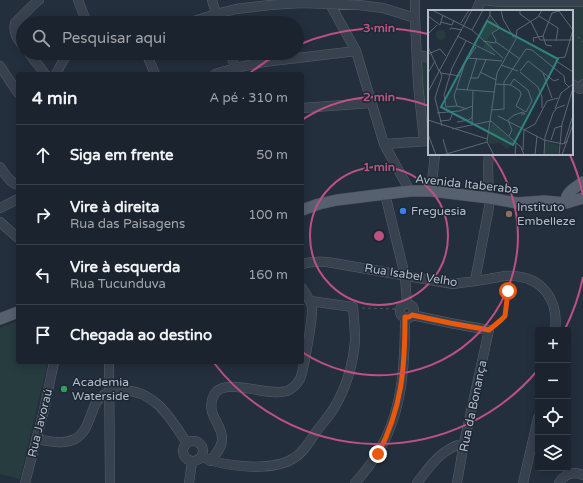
<!DOCTYPE html>
<html lang="pt">
<head>
<meta charset="utf-8">
<style>
  :root { --surface:#1b232e; --page:#242b36; --text:#f1f3f6; --muted:#a0a4aa; --line:#39404a }
  body { margin:0; font-family:"Varela Round",sans-serif; background:var(--page); color:var(--text) }
  .controls { position:absolute; right:12px; bottom:12px; display:grid; overflow:hidden; border-radius:4px; box-shadow:0 2px 10px #0003 }
  .controls button { width:36px; height:36px; display:grid; place-items:center; padding:0; border:0; border-bottom:1px solid var(--line); background:var(--surface); color:var(--text); font:20px sans-serif }
  .stop { position:absolute; width:12px; height:12px; margin:-9px; border:3px solid #ea580c; border-radius:50%; background:#fff }
  .stop.end { background:#ea580c; border-color:#fff; box-shadow:0 1px 4px #0008 }
  .list { margin:0; padding:0; list-style:none }
  h2 { display:flex; justify-content:space-between; align-items:center; height:52px; margin:0; padding:0 16px; font-size:17px }
  h2 small { font-size:13px; font-weight:400; color:var(--muted) }
  .list li { display:grid; grid-template-columns:26px 1fr auto; gap:12px; align-items:center; box-sizing:border-box; height:60px; padding:0 16px; border-top:1px solid var(--line) }
  .list b { display:block; font-size:15px; white-space:nowrap }
  .list p { margin:0; font-size:13px; white-space:nowrap; color:var(--muted) }
  .list em { font-size:13px; font-style:normal; color:var(--muted) }
  .icon { flex:none; width:22px; height:22px; fill:none; stroke:currentColor; stroke-width:2; stroke-linecap:round; stroke-linejoin:round }
  .map { position:relative; flex:none; width:583px; height:483px; overflow:hidden }
  .search { position:absolute; background:var(--surface); box-shadow:0 2px 10px #0003; left:16px; top:16px; width:288px; height:44px; display:flex; align-items:center; gap:10px; box-sizing:border-box; padding:0 14px; border-radius:22px; color:var(--muted); font-size:15px }
  .panel { position:absolute; background:var(--surface); box-shadow:0 2px 10px #0003; left:16px; top:72px; width:288px; height:292px; border-radius:4px }
  .map>svg:first-child { display:block }
</style>
</head>
<body>
<div class="map">
<svg width="583" height="483" viewBox="0 0 583 483">
  <rect width="100%" height="100%" fill="#242f3e"/>
  <path fill="#263c3f" d="M481,0L583,2V84H572V11H476Z
    M417,55L429,57V141H424Z
    M18,321V362H48L20,479L0,474V328Z"/>
  <g fill="none" stroke-linecap="round" stroke-linejoin="round">
    <defs>
      <path id="minor" d="M78,0L87,23
        M212,0L219,23
        M415,0V18L418,84L424,141
        M483,0L502,2H583
        M330,4L356,51L384,144L410,191
        M476,11L481,0
        M188,23L216,14L236,9L270,5L301,3L359,5L383,8L415,18
        M23,46C17,38 13,33 15,23L33,5L39,0
        M29,53L45,74
        M146,53L155,74
        M230,53L238,74
        M417,55L429,57
        M0,66L18,93
        M56,74L64,59L69,53
        M215,74L235,68L264,62L356,51
        M572,84L580,89L583,84
        M302,108L371,103
        M384,144L429,141
        M0,167C5,174 10,183 18,185
        M431,191L435,154
        M385,194L405,276L407,304
        M0,208L18,199
        M0,222L18,238
        M302,264C313,261 322,261 333,263L453,284L460,283C471,282 482,280 494,278C500,277 506,275 512,276C543,277 559,301 555,330
        M475,281L489,207L488,165L489,154
        M400 311a7 7 0 1 1 14 0a7 7 0 1 1-14 0Z
        M412,315L450,323L489,330L464,443L457,483
        M109,362L110,483
        M36,439C49,441 63,445 75,439C88,432 90,414 96,403C102,394 112,389 122,390C156,391 170,418 187,443
        M183 451a10 10 0 1 1 20 0a10 10 0 1 1-20 0Z
        M202,457C225,467 273,472 294,458C303,453 310,441 316,432C322,424 329,416 334,408C346,388 353,364 355,341C355,330 354,318 353,307L310,301
        M210,461C215,455 222,448 222,440C223,424 208,418 212,400C213,397 214,394 216,392C229,378 267,397 287,391C292,389 297,384 300,379C304,369 313,317 312,307C310,300 306,294 302,288
        M25,483L44,410L54,362
        M189,483L192,462
        M355,483C363,474 371,464 377,454C403,413 405,364 405,317
        M417,483C431,465 441,449 464,443
        M523,483L538,418
        M559,483C564,474 573,471 583,475"/>
      <path id="major" d="M566,203C565,192 575,188 583,182
        M302,210L319,204L337,200L385,194L410,191H431L489,198L517,203L544,201L566,203L583,198
        M0,319L18,312"/>
    </defs>
    <use href="#minor" stroke="#565f6c" stroke-width="10"/>
    <use href="#major" stroke="#414a57" stroke-width="12"/>
    <path stroke="#44595c" stroke-width="1" stroke-dasharray="3 3" stroke-linecap="butt" d="M500,11H503
      M539,11H541
      M572,35L580,38L583,42
      M362,308L396,309L400,310
      M494,326L505,316L507,307L509,284"/>
    <use href="#minor" stroke="#38414e" stroke-width="9"/>
    <use href="#major" stroke="#56606e" stroke-width="11"/>
  </g>
  <g fill="none" stroke-linecap="round" stroke-linejoin="round">
    <path stroke="#ea580c" stroke-width="5" d="M378,454C402,408 405,368 405,317H409L412,315L450,323L489,330L501,320L505,316L508,291"/>
  </g>
  <g fill="none" stroke="#bd5182" stroke-width="2">
    <circle cx="379" cy="236" r="69"/>
    <path d="M302 120A139 139 0 0 1 429 106M491 154A139 139 0 0 1 302 352"/>
    <path d="M583 277A208 208 0 0 1 565 329M537 371A208 208 0 0 1 214 363M250 73A208 208 0 0 1 280 53M298 45A208 208 0 0 1 428 34M570 155A208 208 0 0 1 583 195"/>
  </g>
  <circle fill="#3f7fe0" stroke="#1d2633" stroke-width="1.5" cx="403" cy="211" r="4"/>
  <circle fill="#8d6e63" stroke="#1d2633" stroke-width="1.5" cx="509" cy="214" r="4"/>
  <circle fill="#2e9e5b" stroke="#1d2633" stroke-width="1.5" cx="64" cy="389" r="4"/>
  <g text-anchor="middle" stroke-width="3" stroke-linejoin="round" paint-order="stroke">
    <g font-size="12" fill="#b4bcc9" stroke="#1d2633">
      <text transform="translate(467 184) rotate(6)" y="4">Avenida Itaberaba</text>
      <text transform="translate(411 275) rotate(9)" y="4">Rua Isabel Velho</text>
      <text transform="translate(473 406) rotate(-78)" y="4">Rua da Bonança</text>
      <text transform="translate(40 423) rotate(-76)" y="4">Rua Javoraú</text>
    </g>
    <g font-size="12" fill="#b4bcc9" stroke="#1d2633" text-anchor="start">
      <text x="517" y="211">Instituto<tspan x="517" dy="14">Embelleze</tspan></text>
      <text x="411" y="215">Freguesia</text>
      <text x="72" y="386">Academia<tspan x="72" dy="14">Waterside</tspan></text>
    </g>
  </g>
  <g transform="translate(428 10)">
    <rect width="145" height="145" fill="#242f3e"/>
    <path d="M62,5L72,18L66,21L58,31L64,34L67,45L55,38L57,33L51,26ZM8 25a5 5 0 1 1 10 0a5 5 0 1 1-10 0ZM64,113L86,132L79,139L72,133L62,134L60,132ZM117,131L130,135V143L117,145Z" fill="#263c3f"/>
    <path fill="none" stroke="#5e6776" stroke-width="1" d="M4,0L44,20L75,48M73,0L75,9L86,28M92,0V4L103,12L112,30H145M0,6L12,15L15,5M111,6L130,18L128,31M13,12L24,15L26,10M33,13L41,0M22,20L23,18L34,20M44,20L55,0M145,20L137,47L130,48L128,51L145,62M0,24L9,15M29,26L67,45M51,26L62,5M55,31L67,33L68,30L64,23L72,18L62,5V0M68,32L92,49M106,32L105,28L115,26M124,36L118,35L115,26L124,3L131,1L145,20M0,37L11,61M0,44L12,39L18,46M40,48L74,51M73,55L90,61M11,59L14,66L7,88L14,116M92,61L100,51L126,71L131,69M52,62L68,70M92,62L110,77L114,87V98M0,63L7,51M13,63L32,66M115,63L124,88M42,68H50L58,50M67,74L83,75L92,81L93,85L88,96L98,102M82,75L86,69L100,80L104,91L98,102M28,79L66,82M39,80L49,48M0,82L44,0M29,96L18,97L16,85L24,58L38,31M39,99L29,96L26,86L37,53L48,37M127,99L133,83L145,74M64,100L76,99V72L98,39L104,40L136,66L137,73L141,77M9,103L31,101L45,96M70,106L116,130L135,134L140,131M0,110L59,129M12,111L22,110L25,102M29,112L41,110L44,107M44,115L45,81M24,119L63,111L93,137L96,145M0,124L8,145M81,126L84,120L80,110L86,105L95,102L97,104H93M15,129L19,143M123,130L127,118L134,116M136,134L145,105M95,140L96,120L107,114L119,91L130,88M15,145L59,132M66,145L59,132L69,63L88,29L89,20L110,7L114,0M87,145L88,133M107,145L109,126M116,145L117,127L125,103L129,98L137,95M131,145L134,114L145,78M134,145L145,114"/>
    <path fill="#308480" fill-opacity="0.15" stroke="#308480" stroke-width="2" d="M59,11L130,49L85,135L13,97Z"/>
    <rect width="145" height="145" fill="none" stroke="#b4bcc9" stroke-width="2"/>
  </g>
  <circle cx="379" cy="236" r="6" fill="#bd5182" stroke="#1d2633" stroke-width="2"/>
  <g font-size="12" text-anchor="middle" font-weight="bold" fill="#bd5182" stroke="#1d2633" stroke-width="3" stroke-linejoin="round" paint-order="stroke">
    <text x="379" y="32">3 min</text>
    <text x="379" y="101">2 min</text>
    <text x="379" y="171">1 min</text>
  </g>
</svg>
<div class="controls">
<button>+</button>
<button>−</button>
<button><svg class="icon" aria-label="locate" viewBox="0 0 24 24"><circle cx="12" cy="12" r="6"/><path d="M12 2v4M12 18v4M2 12h4M18 12h4"/></svg></button>
<button><svg class="icon" aria-label="layers" viewBox="0 0 24 24"><path d="M12 4l9 5-9 5-9-5zM3 14l9 5 9-5"/></svg></button>
</div>
<div class="stop" style="left:508px;top:291px"></div>
<div class="stop end" style="left:378px;top:454px"></div>
<div class="search"><svg class="icon" aria-label="search" viewBox="0 0 24 24"><circle cx="10" cy="10" r="6"/><path d="M15 15l6 6"/></svg>Pesquisar aqui</div>
<section class="panel">
<h2>4 min<small>A pé · 310 m</small></h2>
<ul class="list">
<li><svg class="icon" aria-label="ahead" viewBox="0 0 24 24"><path d="M12 20V5M6 11l6-6 6 6"/></svg><div><b>Siga em frente</b></div><em>50 m</em></li>
<li><svg class="icon" aria-label="right" viewBox="0 0 24 24"><path d="M7 20v-9h11M14 6l5 5-5 5"/></svg><div><b>Vire à direita</b><p>Rua das Paisagens</p></div><em>100 m</em></li>
<li><svg class="icon" aria-label="left" viewBox="0 0 24 24"><path d="M17 20v-9H6M10 6l-5 5 5 5"/></svg><div><b>Vire à esquerda</b><p>Rua Tucunduva</p></div><em>160 m</em></li>
<li><svg class="icon" aria-label="arrive" viewBox="0 0 24 24"><path d="M6 21V4h12l-3 4 3 4H6"/></svg><div><b>Chegada ao destino</b></div></li>
</ul>
</section>
</div>
</body>
</html>
